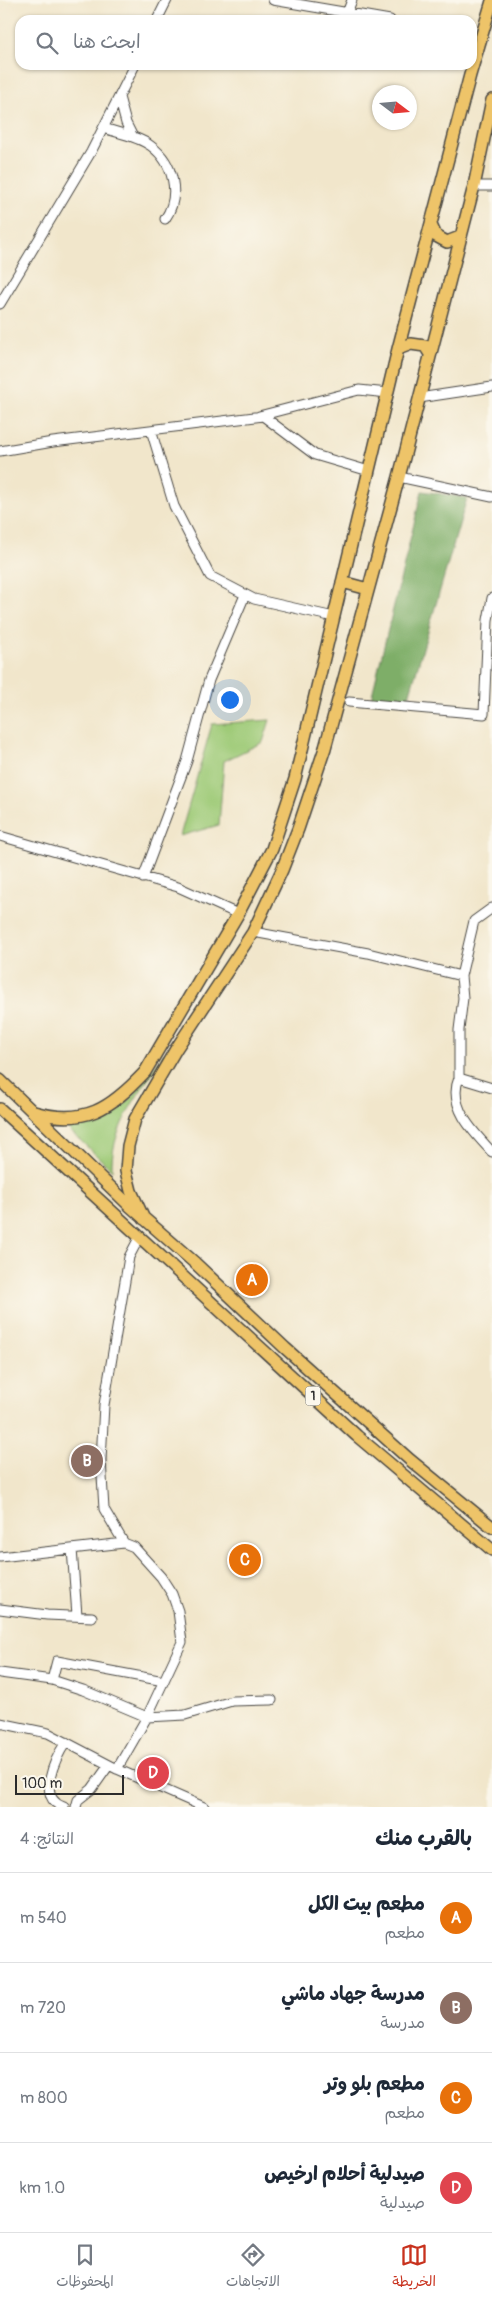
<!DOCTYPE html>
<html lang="ar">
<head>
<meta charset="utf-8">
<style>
  :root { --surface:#fff; --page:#f2f2f3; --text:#1f2937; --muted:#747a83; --line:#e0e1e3; --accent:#c8321e }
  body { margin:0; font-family:Pangolin,"Playpen Sans Arabic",sans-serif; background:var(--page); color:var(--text); direction:rtl }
  .compass { position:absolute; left:372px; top:85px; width:45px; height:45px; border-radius:50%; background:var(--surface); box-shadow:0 1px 4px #0004; rotate:106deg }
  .scale { position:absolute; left:15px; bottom:12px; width:109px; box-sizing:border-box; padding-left:5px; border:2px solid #2b2b2b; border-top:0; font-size:14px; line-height:18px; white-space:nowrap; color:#2b2b2b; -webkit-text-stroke:4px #fbf7ec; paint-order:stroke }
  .you { position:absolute; left:229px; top:699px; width:18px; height:18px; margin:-12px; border:4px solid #fff; border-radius:50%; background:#1a73e8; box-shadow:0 0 0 8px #1a73e833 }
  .badge { display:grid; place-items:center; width:32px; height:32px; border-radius:50%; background:var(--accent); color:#fff; font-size:16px; font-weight:700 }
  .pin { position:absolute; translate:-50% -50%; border:2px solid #fff; box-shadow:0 1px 5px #0006 }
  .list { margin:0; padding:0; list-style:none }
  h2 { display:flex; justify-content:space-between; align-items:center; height:65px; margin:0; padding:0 20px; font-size:21px }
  h2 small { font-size:16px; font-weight:400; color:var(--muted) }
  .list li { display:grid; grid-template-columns:32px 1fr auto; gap:15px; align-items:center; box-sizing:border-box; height:90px; padding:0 20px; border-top:1px solid var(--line) }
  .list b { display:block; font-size:19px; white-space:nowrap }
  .list p { margin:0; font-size:16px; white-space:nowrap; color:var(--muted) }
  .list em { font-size:16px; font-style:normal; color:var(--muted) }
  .icon { flex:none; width:28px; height:28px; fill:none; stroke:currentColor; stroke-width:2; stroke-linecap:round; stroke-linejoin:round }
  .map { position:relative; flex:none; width:492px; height:1807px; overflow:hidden; direction:ltr }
  .search { position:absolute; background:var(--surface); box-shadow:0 1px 4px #0004; left:15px; right:15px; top:15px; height:55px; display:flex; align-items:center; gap:12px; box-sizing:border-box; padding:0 18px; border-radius:15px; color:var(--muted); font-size:19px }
  .sheet { height:425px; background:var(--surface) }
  nav { display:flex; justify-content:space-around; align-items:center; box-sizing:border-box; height:70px; border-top:1px solid var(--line); background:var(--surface); font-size:14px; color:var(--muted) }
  nav a { display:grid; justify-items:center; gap:2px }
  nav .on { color:var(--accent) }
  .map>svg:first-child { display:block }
</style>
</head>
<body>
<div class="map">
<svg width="492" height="1807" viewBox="0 0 492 1807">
  <rect width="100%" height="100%" fill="#fbf7ec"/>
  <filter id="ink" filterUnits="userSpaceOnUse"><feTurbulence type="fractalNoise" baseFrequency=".02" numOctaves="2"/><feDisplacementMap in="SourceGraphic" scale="10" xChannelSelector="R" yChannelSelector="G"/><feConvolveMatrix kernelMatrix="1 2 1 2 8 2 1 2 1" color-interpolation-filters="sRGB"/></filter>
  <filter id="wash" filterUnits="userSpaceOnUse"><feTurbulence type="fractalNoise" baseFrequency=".0096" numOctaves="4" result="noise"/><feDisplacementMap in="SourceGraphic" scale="20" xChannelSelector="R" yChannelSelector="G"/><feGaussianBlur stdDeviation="1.12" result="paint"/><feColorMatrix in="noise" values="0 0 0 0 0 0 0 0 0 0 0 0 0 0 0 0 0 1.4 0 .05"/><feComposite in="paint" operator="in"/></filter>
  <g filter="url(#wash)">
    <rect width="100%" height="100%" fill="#f1e6cb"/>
    <path fill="#9eca77" stroke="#647a51" d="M270,720L263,742L224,761L219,825L180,836L212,724Z
      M164,1053L165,1054C143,1089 110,1126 112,1170L65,1126C114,1134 139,1088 164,1053Z"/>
    <path fill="#7eae68" stroke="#546c4a" d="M422,491L467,498L407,703L371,699Z"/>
  </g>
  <g filter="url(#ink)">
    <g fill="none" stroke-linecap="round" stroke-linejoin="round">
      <defs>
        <path id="minor" d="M273,0L390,20
          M347,13L352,0
          M157,20L167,0
          M119,97L126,123L133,137
          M103,128C118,133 138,136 151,146C174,163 181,196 165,219
          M474,186H492
          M0,304L91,152L135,65
          M419,398L492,387
          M259,416L359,390L388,393
          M151,430L174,506L210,576L254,599L334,617
          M0,451L53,442L263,416L315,455L369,471
          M399,477L492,497
          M349,702L484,714L488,620L492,598
          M0,836L178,887L238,914
          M143,878L187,761L209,680L245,595
          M492,908L474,921L461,976L463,998L459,1030V1078L492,1088
          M253,932L368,953L461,976
          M459,1078C447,1106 474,1133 492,1152
          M139,1238L129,1257L125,1281L104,1405L101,1460L104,1509L124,1543L134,1547L161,1577L172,1594L178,1611L182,1642L147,1717L117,1769L204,1807
          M72,1549L77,1615
          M0,1557L124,1543
          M0,1609L47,1615L92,1617
          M0,1673L52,1680L83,1690L147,1717L185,1715L232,1701L272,1700
          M52,1680L57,1661L164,1681
          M0,1723L48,1733L117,1769
          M64,1807C35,1799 56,1757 66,1742
          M76,1807L78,1800L92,1789L109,1765"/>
        <path id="major" d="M431,225L436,236L447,242L460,237
          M398,349L411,344L425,346L430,354
          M342,582L368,589
          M0,1080L130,1206L195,1263L285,1348L410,1460L492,1527
          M0,1109L357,1436L492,1550
          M34,1112C85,1126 110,1109 145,1072L238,914L272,849L295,779L398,349L470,75L492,1
          M144,1219L131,1191L126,1171L128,1146L135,1119L176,1049L253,932L282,870L298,829L325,748L399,477L474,186L492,100"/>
      </defs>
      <use href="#minor" stroke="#494743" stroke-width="11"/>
      <use href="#major" stroke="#494743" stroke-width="14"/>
      <use href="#minor" stroke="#fff" stroke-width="9"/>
      <use href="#major" stroke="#eec469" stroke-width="11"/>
    </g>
  </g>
  <g text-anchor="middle" stroke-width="4" stroke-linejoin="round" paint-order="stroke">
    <rect fill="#fbf7ec" stroke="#696865" stroke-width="1" x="305.5" y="1386.5" width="15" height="19" rx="4"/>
    <g font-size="12" font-weight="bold" fill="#2b2b2b">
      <text x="313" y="1400">1</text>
    </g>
  </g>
</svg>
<svg class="compass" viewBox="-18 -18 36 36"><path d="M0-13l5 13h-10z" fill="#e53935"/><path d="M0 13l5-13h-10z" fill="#747a83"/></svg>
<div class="scale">100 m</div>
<div class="you"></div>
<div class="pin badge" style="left:252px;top:1280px;background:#e8710a">A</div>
<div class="pin badge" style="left:87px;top:1461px;background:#8d6e63">B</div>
<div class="pin badge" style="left:245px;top:1560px;background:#e8710a">C</div>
<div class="pin badge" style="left:153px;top:1773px;background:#e0444e">D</div>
<div class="search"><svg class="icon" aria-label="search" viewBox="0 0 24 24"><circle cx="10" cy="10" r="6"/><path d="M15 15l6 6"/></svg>ابحث هنا</div>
</div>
<section class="sheet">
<h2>بالقرب منك<small>النتائج: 4</small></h2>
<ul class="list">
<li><span class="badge" style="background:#e8710a">A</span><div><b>مطعم بيت الكل</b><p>مطعم</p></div><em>540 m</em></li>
<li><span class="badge" style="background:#8d6e63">B</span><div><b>مدرسة جهاد ماشي</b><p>مدرسة</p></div><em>720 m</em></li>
<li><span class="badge" style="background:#e8710a">C</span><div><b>مطعم بلو وتر</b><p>مطعم</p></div><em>800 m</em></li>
<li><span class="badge" style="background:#e0444e">D</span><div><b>صيدلية أحلام ارخيص</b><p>صيدلية</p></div><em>1.0 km</em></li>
</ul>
</section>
<nav>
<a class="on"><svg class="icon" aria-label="map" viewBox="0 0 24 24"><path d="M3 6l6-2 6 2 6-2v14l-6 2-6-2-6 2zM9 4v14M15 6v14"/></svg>الخريطة</a>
<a><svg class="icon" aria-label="directions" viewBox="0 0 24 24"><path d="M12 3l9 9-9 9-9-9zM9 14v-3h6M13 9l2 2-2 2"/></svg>الاتجاهات</a>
<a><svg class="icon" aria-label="saved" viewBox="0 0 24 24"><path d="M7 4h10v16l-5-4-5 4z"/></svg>المحفوظات</a>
</nav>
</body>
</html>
